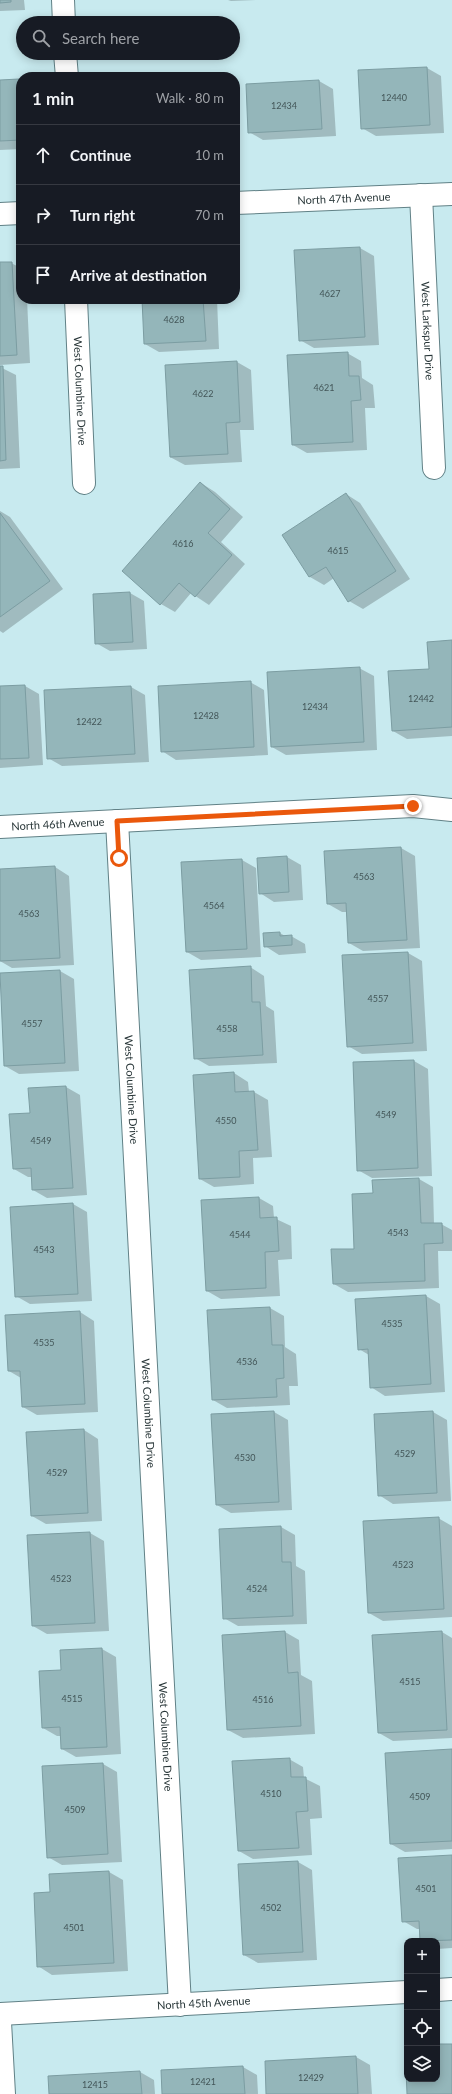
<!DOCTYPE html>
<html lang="en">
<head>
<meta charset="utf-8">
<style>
  :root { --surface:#171b24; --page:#20242c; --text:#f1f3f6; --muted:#9ea1a6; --line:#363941 }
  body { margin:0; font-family:Lato,sans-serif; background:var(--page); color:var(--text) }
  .controls { position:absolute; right:12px; bottom:12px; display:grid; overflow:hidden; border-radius:8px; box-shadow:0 2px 10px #0003 }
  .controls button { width:36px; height:36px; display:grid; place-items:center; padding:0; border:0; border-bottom:1px solid var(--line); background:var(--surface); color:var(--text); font:20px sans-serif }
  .stop { position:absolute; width:12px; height:12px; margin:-9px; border:3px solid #ea580c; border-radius:50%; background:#fff }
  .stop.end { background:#ea580c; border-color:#fff; box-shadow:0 1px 4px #0008 }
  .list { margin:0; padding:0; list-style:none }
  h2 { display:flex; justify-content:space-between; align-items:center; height:52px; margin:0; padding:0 16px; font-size:17px }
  h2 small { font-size:13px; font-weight:400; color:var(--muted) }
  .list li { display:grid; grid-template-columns:26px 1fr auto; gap:12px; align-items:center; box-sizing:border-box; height:60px; padding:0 16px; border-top:1px solid var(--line) }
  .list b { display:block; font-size:15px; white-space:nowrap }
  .list em { font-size:13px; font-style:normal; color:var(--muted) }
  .icon { flex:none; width:22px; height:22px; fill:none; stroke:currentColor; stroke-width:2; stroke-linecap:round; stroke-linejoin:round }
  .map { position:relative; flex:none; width:452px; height:2094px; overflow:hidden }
  .search { position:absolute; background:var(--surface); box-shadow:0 2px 10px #0003; left:16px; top:16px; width:224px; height:44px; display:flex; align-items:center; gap:10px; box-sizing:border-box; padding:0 14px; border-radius:22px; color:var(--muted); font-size:15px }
  .panel { position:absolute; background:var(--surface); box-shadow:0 2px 10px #0003; left:16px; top:72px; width:224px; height:232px; border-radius:16px }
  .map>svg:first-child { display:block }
</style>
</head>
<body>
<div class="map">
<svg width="452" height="2094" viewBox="0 0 452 2094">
  <rect width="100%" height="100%" fill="#c8eaef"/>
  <path fill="#0003" d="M0,0H24L25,10L0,11Z
    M228,0H256L231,1Z
    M427,68L441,76L444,133L376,136L362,128Z
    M18,80L21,81V149L0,150V81Z
    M319,81L333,89L336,136L263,140L249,132Z
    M360,248L374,256L379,345L314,348L300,340L295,251Z
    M0,263H11L21,268V299H27L30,363L0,365Z
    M143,299H217L219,349L159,352L145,344Z
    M347,353L361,361L362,378L373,385L375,408H365L367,450L307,453L293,445Z
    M237,362L251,370L254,430H240L242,462L185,465L170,457Z
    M0,367L16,375L20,468L0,469Z
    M201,483L215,492L243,517L221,542L245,564L209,605L191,593L175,612L161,604L123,571Z
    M346,494L360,503L410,579L363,609L349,601L334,578L324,585L310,577L283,536Z
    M0,511L10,517L63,589L3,633L0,631Z
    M130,593L144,601L147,649L110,651L96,643L94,595Z
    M452,641V736L407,739L393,731L430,669Z
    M359,668L374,676L377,750L286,755L272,747Z
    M250,682L264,690L268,755L176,760L162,751Z
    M25,686L39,694L43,765L0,768V687Z
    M131,687L145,695L149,762L62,766L48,758L45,691Z
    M401,848L415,856L420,948L363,951L349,943L347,912H342L328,904Z
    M287,857L301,865L303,900L274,902L260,893Z
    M242,860L256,868L261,957L201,960L187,952L182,863Z
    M55,867L69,876L74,965L12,968L0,961V870Z
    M280,933L285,936H291L305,944L306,953L279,955L265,946Z
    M408,953L422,961L427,1051L362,1054L348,1046Z
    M250,967L264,976L266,1006L274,1011L277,1063L209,1066L195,1058Z
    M60,971L74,979L79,1071L19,1074L5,1066Z
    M414,1061L428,1069L432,1176L372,1178L358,1170Z
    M234,1073L248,1082L249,1092H254L268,1100L272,1157L253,1158L254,1184L214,1187L200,1179Z
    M66,1087L80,1095L87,1195L47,1198L33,1190L32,1177H28L14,1169L31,1114L29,1089Z
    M419,1179L433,1187L434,1224H441L452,1230V1251H438L439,1288L348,1292L334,1284L355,1250L374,1194Z
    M259,1198L273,1206L274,1218L291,1226L292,1259L278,1260L280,1296L221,1299L207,1291Z
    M73,1204L87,1212L92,1301L30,1304L16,1296Z
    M426,1296L440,1304L445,1392L385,1396L371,1387L369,1355L359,1349Z
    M270,1308L284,1316L285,1347L296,1354L298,1386H289L290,1405L227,1408L213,1400Z
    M80,1312L94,1321L98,1412L37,1415L23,1407L21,1378L9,1371Z
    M274,1412L288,1420L292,1510L231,1513L217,1505Z
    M433,1412L447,1420L451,1501L393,1504L379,1495Z
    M84,1430L98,1439L102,1521L46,1524L32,1516Z
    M438,1518L452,1526V1617L383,1621L369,1613Z
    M281,1527L295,1535L296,1566L305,1571L307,1624L238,1626L224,1618Z
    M90,1533L104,1541L109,1631L47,1634L33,1626L28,1536Z
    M285,1632L299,1640L301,1675L312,1681L315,1734L243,1738L228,1730L224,1636Z
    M442,1632L452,1638V1738L393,1741L379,1733Z
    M102,1649L116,1657L121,1754L76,1757L62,1749V1736H57L43,1728L62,1671Z
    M452,1750V1849L405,1852L391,1844Z
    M289,1759L303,1767L304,1778L320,1786L322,1818L310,1819L312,1855L253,1859L239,1851Z
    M103,1764L117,1772L122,1862L62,1865L48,1857L43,1767Z
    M452,1856V1948L437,1949V1941H421L420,1929H417L403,1921Z
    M298,1862L312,1870L317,1960L258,1963L244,1955L239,1865Z
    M109,1872L123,1880L128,1971L52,1975L38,1966Z
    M356,2057L370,2065L372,2094H267Z
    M243,2067L257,2075L258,2094H163Z
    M140,2072L154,2080L155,2094H50L49,2077Z"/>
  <path fill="#94b6ba" stroke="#7c9da2" d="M0,0H11V2L0,3Z
    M427,67L430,125L361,129L358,70Z
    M19,79L21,140L0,141V80Z
    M319,80L322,129L248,133L246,84Z
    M360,247L365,337L299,341L294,250Z
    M0,262H12L17,355L0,356Z
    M142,299H203L206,341L144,344Z
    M348,352L349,376H359L361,400L351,401L353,442L292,445L287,355Z
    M237,361L240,422L226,423L228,454L170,457L165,365Z
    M0,366H3L6,460L0,461Z
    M200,482L230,509L208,533L232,555L195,597L179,583L160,605L122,571Z
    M346,493L396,571L348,602L326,567L309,577L282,535Z
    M0,513L50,581L0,617Z
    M130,592L133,642L95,644L93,594Z
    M452,640V727L392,731L388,671L429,669L427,642Z
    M360,667L364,742L271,747L267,672Z
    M251,681L254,747L161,752L158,686Z
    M25,685L29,758L0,759V686Z
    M131,686L135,754L47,759L44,690Z
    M401,847L407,940L348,943L346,903L327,904L324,851Z
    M287,856L289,892L259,894L257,858Z
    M242,859L247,949L186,952L181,862Z
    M55,866L60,958L0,961V869Z
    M280,932V936L292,935V945L264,947L263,933Z
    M408,952L413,1043L347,1047L342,955Z
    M251,966L252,1002H260L263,1055L194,1059L189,970Z
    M60,970L65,1063L4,1066L0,973Z
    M414,1060L418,1168L357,1171L353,1062Z
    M234,1072L235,1092L254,1091L258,1150L239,1151L240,1177L199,1179L193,1075Z
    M66,1086L73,1188L32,1190L31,1168L13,1169L9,1114L30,1113L28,1088Z
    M419,1178L421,1223H442L443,1243L424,1244L425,1281L333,1284L331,1249H354L352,1194L373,1193L372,1180Z
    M259,1197L260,1218L277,1217L279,1251L265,1252L266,1288L206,1291L201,1200Z
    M73,1203L78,1294L15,1297L10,1207Z
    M426,1295L431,1384L370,1388L368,1349L358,1350L355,1299Z
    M270,1307L272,1345H283L284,1378L276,1379L277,1397L212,1400L207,1310Z
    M80,1311L85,1404L22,1407L20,1371H8L5,1315Z
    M274,1411L279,1502L216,1505L211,1414Z
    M433,1411L437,1493L378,1496L374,1414Z
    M84,1429L88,1513L31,1516L26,1432Z
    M439,1517L444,1609L368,1613L363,1521Z
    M281,1526L282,1562H291L293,1616L223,1619L219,1529Z
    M90,1532L95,1623L32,1626L27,1535Z
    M285,1631L288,1673L298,1672L301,1726L227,1730L222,1635Z
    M442,1631L447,1730L378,1733L372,1635Z
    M102,1648L107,1747L61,1749L60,1727L42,1728L39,1671L61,1670L60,1650Z
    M452,1749V1841L390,1844L385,1753Z
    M290,1758L291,1777H306L308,1811L296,1812L299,1848L238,1851L232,1761Z
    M103,1763L108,1854L47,1858L42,1766Z
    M452,1855V1940L420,1941L419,1921L402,1922L398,1858Z
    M298,1861L303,1952L243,1955L238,1864Z
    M109,1871L114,1963L37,1967L34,1893L50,1892L49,1874Z
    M437,2044H452V2094H407L405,2046H407V2079H437Z
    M356,2056L358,2094H266L265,2061Z
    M243,2066L245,2094H162L161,2070Z
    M140,2071L142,2094H49L48,2076Z"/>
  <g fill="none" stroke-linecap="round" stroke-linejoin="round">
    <defs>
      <g id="minor">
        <path d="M63,0L64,23"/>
        <path d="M65,53L67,77"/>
        <path id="s1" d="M421,195L434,468"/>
        <path id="s2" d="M76,299L84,483"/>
        <path id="s3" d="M117,821L180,2005"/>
        <path id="s4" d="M0,827L413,806L452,810"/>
        <path d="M437,1990L452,1989"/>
        <path id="s5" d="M0,2014L407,1992"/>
        <path d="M0,2022L4,2094"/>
      </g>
      <g id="tertiary">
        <path id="s6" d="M235,203L452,194"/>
        <path d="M0,214L21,213"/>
      </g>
    </defs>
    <use href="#minor" stroke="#618186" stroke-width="24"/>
    <use href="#tertiary" stroke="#618186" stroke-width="24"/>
    <use href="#minor" stroke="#fff" stroke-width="22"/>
    <use href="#tertiary" stroke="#fff" stroke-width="22"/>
  </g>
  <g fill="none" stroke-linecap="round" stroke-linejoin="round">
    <path stroke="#ea580c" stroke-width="5" d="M119,858L117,821L413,806"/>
  </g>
  <g text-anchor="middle" stroke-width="3" stroke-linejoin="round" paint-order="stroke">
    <g font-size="9" fill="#435658">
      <text x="394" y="101">12440</text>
      <text x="284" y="109">12434</text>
      <text x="330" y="297">4627</text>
      <text x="174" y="323">4628</text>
      <text x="324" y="391">4621</text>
      <text x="203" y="397">4622</text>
      <text x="183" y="547">4616</text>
      <text x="338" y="554">4615</text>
      <text x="421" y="702">12442</text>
      <text x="315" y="710">12434</text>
      <text x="206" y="719">12428</text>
      <text x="89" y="725">12422</text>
      <text x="364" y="880">4563</text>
      <text x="214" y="909">4564</text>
      <text x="29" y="917">4563</text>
      <text x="378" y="1002">4557</text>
      <text x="32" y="1027">4557</text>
      <text x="227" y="1032">4558</text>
      <text x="386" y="1118">4549</text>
      <text x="226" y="1124">4550</text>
      <text x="41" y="1144">4549</text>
      <text x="398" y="1236">4543</text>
      <text x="240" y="1238">4544</text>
      <text x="44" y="1253">4543</text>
      <text x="392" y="1327">4535</text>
      <text x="44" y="1346">4535</text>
      <text x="247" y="1365">4536</text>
      <text x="405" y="1457">4529</text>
      <text x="245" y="1461">4530</text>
      <text x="57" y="1476">4529</text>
      <text x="403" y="1568">4523</text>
      <text x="61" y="1582">4523</text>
      <text x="257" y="1592">4524</text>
      <text x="410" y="1685">4515</text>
      <text x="72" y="1702">4515</text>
      <text x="263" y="1703">4516</text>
      <text x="271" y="1797">4510</text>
      <text x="420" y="1800">4509</text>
      <text x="75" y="1813">4509</text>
      <text x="426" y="1892">4501</text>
      <text x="271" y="1911">4502</text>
      <text x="74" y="1931">4501</text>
      <text x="311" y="2081">12429</text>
      <text x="203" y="2085">12421</text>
      <text x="95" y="2088">12415</text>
    </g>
    <g font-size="11" fill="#283638" stroke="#c8eaef">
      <text dy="4" stroke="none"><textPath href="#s6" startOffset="109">North 47th Avenue</textPath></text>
      <text dy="4" stroke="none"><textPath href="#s1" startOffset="136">West Larkspur Drive</textPath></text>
      <text dy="4" stroke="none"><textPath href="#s2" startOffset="92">West Columbine Drive</textPath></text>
      <text dy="4" stroke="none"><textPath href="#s4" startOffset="58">North 46th Avenue</textPath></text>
      <text dy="4" stroke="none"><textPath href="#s3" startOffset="269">West Columbine Drive</textPath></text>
      <text dy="4" stroke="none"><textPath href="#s3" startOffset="593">West Columbine Drive</textPath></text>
      <text dy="4" stroke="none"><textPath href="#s3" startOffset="917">West Columbine Drive</textPath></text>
      <text dy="4" stroke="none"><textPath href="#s5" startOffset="204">North 45th Avenue</textPath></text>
    </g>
  </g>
</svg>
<div class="controls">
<button>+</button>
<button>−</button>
<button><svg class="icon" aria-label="locate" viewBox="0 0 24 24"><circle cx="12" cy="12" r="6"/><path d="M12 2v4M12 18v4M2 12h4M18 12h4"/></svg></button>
<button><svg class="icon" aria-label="layers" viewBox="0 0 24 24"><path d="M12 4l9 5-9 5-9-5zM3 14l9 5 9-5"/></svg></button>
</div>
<div class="stop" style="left:119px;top:858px"></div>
<div class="stop end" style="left:413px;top:806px"></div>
<div class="search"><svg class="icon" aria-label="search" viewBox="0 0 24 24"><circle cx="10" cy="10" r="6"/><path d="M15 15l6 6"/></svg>Search here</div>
<section class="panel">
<h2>1 min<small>Walk · 80 m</small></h2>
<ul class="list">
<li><svg class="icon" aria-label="ahead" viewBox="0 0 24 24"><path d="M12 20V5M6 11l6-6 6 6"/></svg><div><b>Continue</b></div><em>10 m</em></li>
<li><svg class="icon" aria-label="right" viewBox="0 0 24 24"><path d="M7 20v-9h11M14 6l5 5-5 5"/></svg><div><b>Turn right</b></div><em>70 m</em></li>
<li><svg class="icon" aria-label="arrive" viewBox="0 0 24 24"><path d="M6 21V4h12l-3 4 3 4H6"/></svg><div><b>Arrive at destination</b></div></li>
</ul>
</section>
</div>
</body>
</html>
